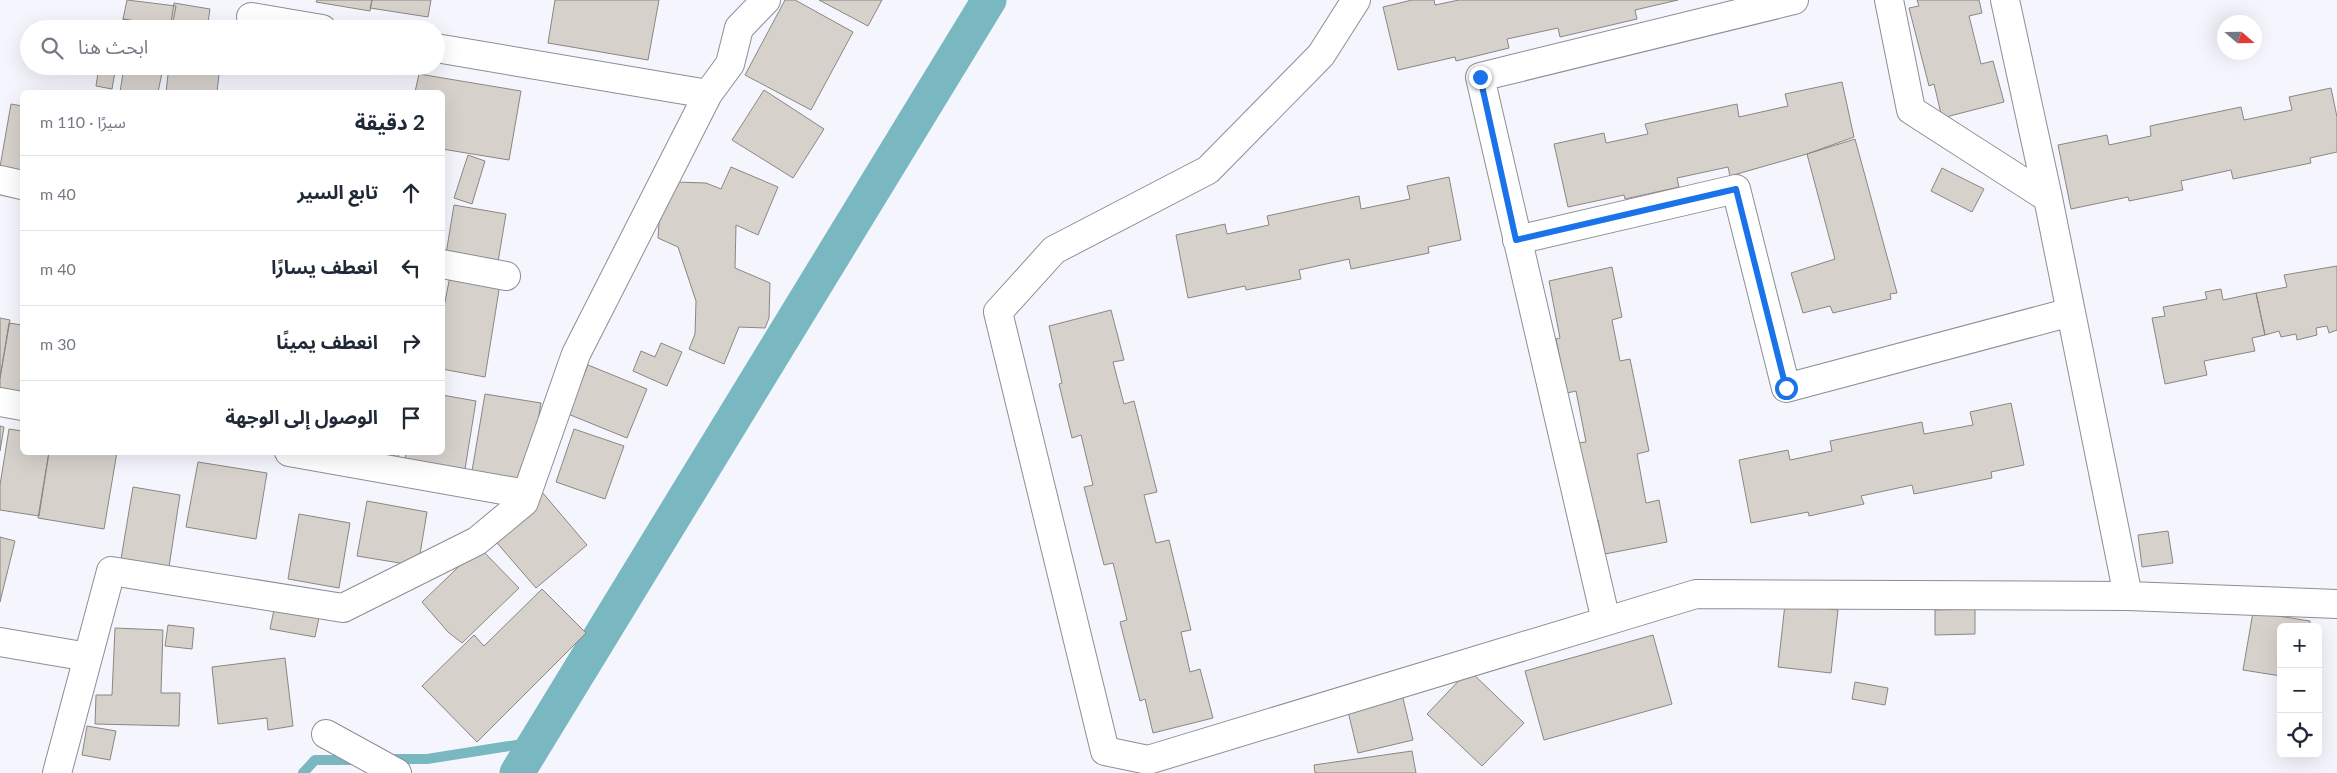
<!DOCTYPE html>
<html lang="ar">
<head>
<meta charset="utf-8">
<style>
  :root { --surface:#fff; --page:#f2f2f3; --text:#1f2937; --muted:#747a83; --line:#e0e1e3 }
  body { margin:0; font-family:Lato,"Noto Sans Arabic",sans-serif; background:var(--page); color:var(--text); direction:rtl }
  .controls { position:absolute; right:15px; bottom:15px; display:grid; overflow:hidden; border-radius:8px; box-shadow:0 5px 20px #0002 }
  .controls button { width:45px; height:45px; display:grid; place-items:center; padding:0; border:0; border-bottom:1px solid var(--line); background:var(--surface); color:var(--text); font:25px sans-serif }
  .compass { position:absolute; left:2217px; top:15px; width:45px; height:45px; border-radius:50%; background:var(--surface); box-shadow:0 5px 20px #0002; rotate:110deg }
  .stop { position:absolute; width:15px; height:15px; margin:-11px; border:4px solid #1a73e8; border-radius:50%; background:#fff }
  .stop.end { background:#1a73e8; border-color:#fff; box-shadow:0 1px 5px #0008 }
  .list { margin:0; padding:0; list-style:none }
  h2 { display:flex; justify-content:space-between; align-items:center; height:65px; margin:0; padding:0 20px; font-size:21px }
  h2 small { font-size:16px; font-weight:400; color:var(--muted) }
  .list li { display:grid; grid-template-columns:32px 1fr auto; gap:15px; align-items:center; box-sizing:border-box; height:75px; padding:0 20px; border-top:1px solid var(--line) }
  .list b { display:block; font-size:19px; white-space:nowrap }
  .list em { font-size:16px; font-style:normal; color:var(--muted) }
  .icon { flex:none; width:28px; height:28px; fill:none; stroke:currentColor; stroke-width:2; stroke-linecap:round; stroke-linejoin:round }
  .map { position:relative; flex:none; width:2337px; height:773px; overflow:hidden; direction:ltr }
  .search { position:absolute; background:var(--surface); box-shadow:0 5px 20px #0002; left:20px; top:20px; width:425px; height:55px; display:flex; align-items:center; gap:12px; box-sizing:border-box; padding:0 18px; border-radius:28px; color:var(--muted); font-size:19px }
  .panel { position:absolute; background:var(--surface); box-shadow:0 5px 20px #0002; left:20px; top:90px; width:425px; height:365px; border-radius:8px; direction:rtl }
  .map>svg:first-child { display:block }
</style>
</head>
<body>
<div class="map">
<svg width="2337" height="773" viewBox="0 0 2337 773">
  <rect width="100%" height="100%" fill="#f5f6fd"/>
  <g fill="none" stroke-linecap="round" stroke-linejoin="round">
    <path stroke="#7ab8c1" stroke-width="10" d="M388,759H427L535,742
      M303,773L315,760H356"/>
    <path stroke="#7ab8c1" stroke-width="35" d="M517,773L989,0"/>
  </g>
  <path fill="#d7d1cc" stroke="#8b8681" d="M127,0L176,6L172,27L123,19Z
    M317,0H372L370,11L316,2Z
    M372,0H431L428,17L370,8Z
    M555,0H659L648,60L548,43Z
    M785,0H795L853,32L811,110L745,75Z
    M819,0H882L868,26Z
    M1412,0H1434L1435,5L1459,0H1678L1635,10L1637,19L1560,37L1558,28L1507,39L1509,48L1456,61L1455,57L1398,70L1383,7Z
    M1917,0H1979L1982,13L1969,16L1981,64L1993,61L2004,102L1942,118L1934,84L1929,86L1909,8L1919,6Z
    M174,3L210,9L207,29H170Z
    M123,19L174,28V29H122Z
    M99,66H116L112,89L96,86Z
    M169,66H220L217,92H166Z
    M124,67L162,73L158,92H120Z
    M419,74L521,91L509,160L442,149V92H415Z
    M1842,82L1854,137L1807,154L1730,176L1728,167L1677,178L1679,187L1625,199L1624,195L1568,207L1554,144L1604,133L1606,143L1648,134L1645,124L1737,104L1739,117L1788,106L1785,94Z
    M2331,88L2337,117V152L2310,158L2311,163L2233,179L2231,170L2181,181L2183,190L2129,201L2128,197L2071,209L2058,145L2107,135L2109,145L2151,136L2150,126L2241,107L2244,120L2292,110L2289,97Z
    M764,90L824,129L793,178L732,140Z
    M11,104L22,106V171L0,167Z
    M1855,139L1897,293L1890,294L1891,299L1833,313L1830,306L1803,313L1791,273L1835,259L1807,154Z
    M468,155L485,161L472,204L454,198Z
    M731,167L778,187L758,235L736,225L735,268L770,283L769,318L765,328L739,327L724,364L689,349L695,334L696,301L678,247L658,238L659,223L676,182L706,183L721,189Z
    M1942,168L1984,189L1972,212L1931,191Z
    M1449,177L1461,240L1428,247L1429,253L1351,269L1349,259L1299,270L1301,279L1246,290L1245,286L1188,298L1176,235L1225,224L1227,234L1269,225L1267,216L1359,196L1361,209L1410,199L1407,186Z
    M454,205L506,214L497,268L445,260Z
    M2337,266V330L2329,333L2327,326L2316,328L2317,335L2297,340L2296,334L2281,337L2279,331L2265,335L2256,293L2287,287L2284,275Z
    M1612,267L1622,317L1612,320L1620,361L1630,359L1649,451L1637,454L1646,503L1659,500L1667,542L1605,554L1598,520L1593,522L1577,443L1586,442L1576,391L1567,393L1556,339L1560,338L1549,281Z
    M450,276L500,284L485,377L442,369V317Z
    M2221,289L2223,300L2256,293L2265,335L2252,338L2255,351L2204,361L2207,375L2165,384L2152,318L2165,316L2163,307L2207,299L2205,292Z
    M1111,310L1124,360L1113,362L1124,404L1134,401L1157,492L1144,495L1156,543L1169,540L1191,630L1181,632L1190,672L1200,669L1213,718L1153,733L1145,699L1140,701L1120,622L1127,620L1113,563L1104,565L1084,487L1093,485L1081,435L1072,438L1059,384L1062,383L1049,326Z
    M0,318L10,320L0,378Z
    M9,323L22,325V394L0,390V378Z
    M661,343L682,352L667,386L633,371L641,351L655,357Z
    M588,365L647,389L627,438L568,414Z
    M485,394L541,403L528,480L472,471Z
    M442,395L476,401L465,469L405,459L406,452H442Z
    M2011,403L2024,465L1991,472L1992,478L1914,494L1912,485L1861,496L1864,504L1809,516L1808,512L1751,523L1739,460L1788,450L1790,460L1832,451L1830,441L1922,422L1924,434L1973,425L1970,412Z
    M0,426L4,427L0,451Z
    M9,429L22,431V452H49L39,516L0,510V485Z
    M574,429L624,446L605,499L556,482Z
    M49,452H117L104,529L38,518Z
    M382,452H400L398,457Z
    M198,462L267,473L256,539L186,527Z
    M133,487L180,495L169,567L121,559Z
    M542,492L587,545L536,588L491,536Z
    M367,501L427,512L418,566L357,556Z
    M299,514L350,523L339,588L288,579Z
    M2168,531L2173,563L2142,567L2138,535Z
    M0,537L15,541L0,602Z
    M479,547L519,588L462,643L448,632L422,602Z
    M542,589L586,633L477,742L422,686L474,635L484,646Z
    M276,600L321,608L315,637L270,629Z
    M1785,604L1838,610L1831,673L1778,667Z
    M1975,609V634L1935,635V610Z
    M2253,612L2310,621V627H2281V676L2243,670Z
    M168,625L194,628L192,649L165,646Z
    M115,628L163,630L161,693H180L179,726L95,724L96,695H112Z
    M1653,635L1672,704L1544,740L1525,671Z
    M285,658L293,726L268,730L267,718L218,724L212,667Z
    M1469,670L1524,723L1482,766L1427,714Z
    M1855,682L1888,688L1885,705L1852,699Z
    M1401,690L1413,740L1358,753L1346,703Z
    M87,726L116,731L110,760L82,755Z
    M1412,751L1416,773H1315L1314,765Z"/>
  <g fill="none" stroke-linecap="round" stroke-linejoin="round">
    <defs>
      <path id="minor" d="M1356,0L1321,55L1208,170L1054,250L998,312L1105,751L1148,760L1696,594L2128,596L2337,604
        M1889,0L1911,110L2048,198L2128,596
        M2005,0L2048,198
        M251,17L322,29
        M436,48L708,94
        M0,180L22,185
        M1517,240L1736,189L1786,388L2071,312
        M442,264L506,276
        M0,402L22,406
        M289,452L526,494
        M1606,621L1480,77L1794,0
        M0,642L88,657
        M326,734L397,773
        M57,773L111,571L343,608L477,541L524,502L576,354L708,94L730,64L739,28L766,0"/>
    </defs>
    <use href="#minor" stroke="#8d8e94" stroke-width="30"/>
    <use href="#minor" stroke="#fff" stroke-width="28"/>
  </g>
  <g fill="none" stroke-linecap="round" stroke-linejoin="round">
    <path stroke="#1a73e8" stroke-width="6" d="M1480,77L1516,240L1736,189L1786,388"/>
  </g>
</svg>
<div class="controls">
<button>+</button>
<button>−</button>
<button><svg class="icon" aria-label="locate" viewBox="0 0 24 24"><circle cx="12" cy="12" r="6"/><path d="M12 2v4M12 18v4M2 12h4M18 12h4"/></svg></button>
</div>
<svg class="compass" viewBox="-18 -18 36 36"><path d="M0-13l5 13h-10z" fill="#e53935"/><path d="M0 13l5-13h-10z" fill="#747a83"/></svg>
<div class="stop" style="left:1786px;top:388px"></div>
<div class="stop end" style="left:1480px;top:77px"></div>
<div class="search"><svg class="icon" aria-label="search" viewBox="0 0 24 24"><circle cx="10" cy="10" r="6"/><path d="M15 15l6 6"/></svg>ابحث هنا</div>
<section class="panel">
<h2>2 دقيقة<small>سيرًا · 110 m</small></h2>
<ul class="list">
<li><svg class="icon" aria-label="ahead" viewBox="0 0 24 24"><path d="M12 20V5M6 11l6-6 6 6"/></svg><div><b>تابع السير</b></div><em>40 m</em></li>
<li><svg class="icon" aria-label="left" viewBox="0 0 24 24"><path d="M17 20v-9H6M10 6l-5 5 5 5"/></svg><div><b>انعطف يسارًا</b></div><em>40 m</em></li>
<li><svg class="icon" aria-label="right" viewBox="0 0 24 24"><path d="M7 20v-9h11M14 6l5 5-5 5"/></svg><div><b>انعطف يمينًا</b></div><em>30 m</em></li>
<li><svg class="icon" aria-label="arrive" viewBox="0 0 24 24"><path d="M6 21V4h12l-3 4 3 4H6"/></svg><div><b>الوصول إلى الوجهة</b></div></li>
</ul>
</section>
</div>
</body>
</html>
